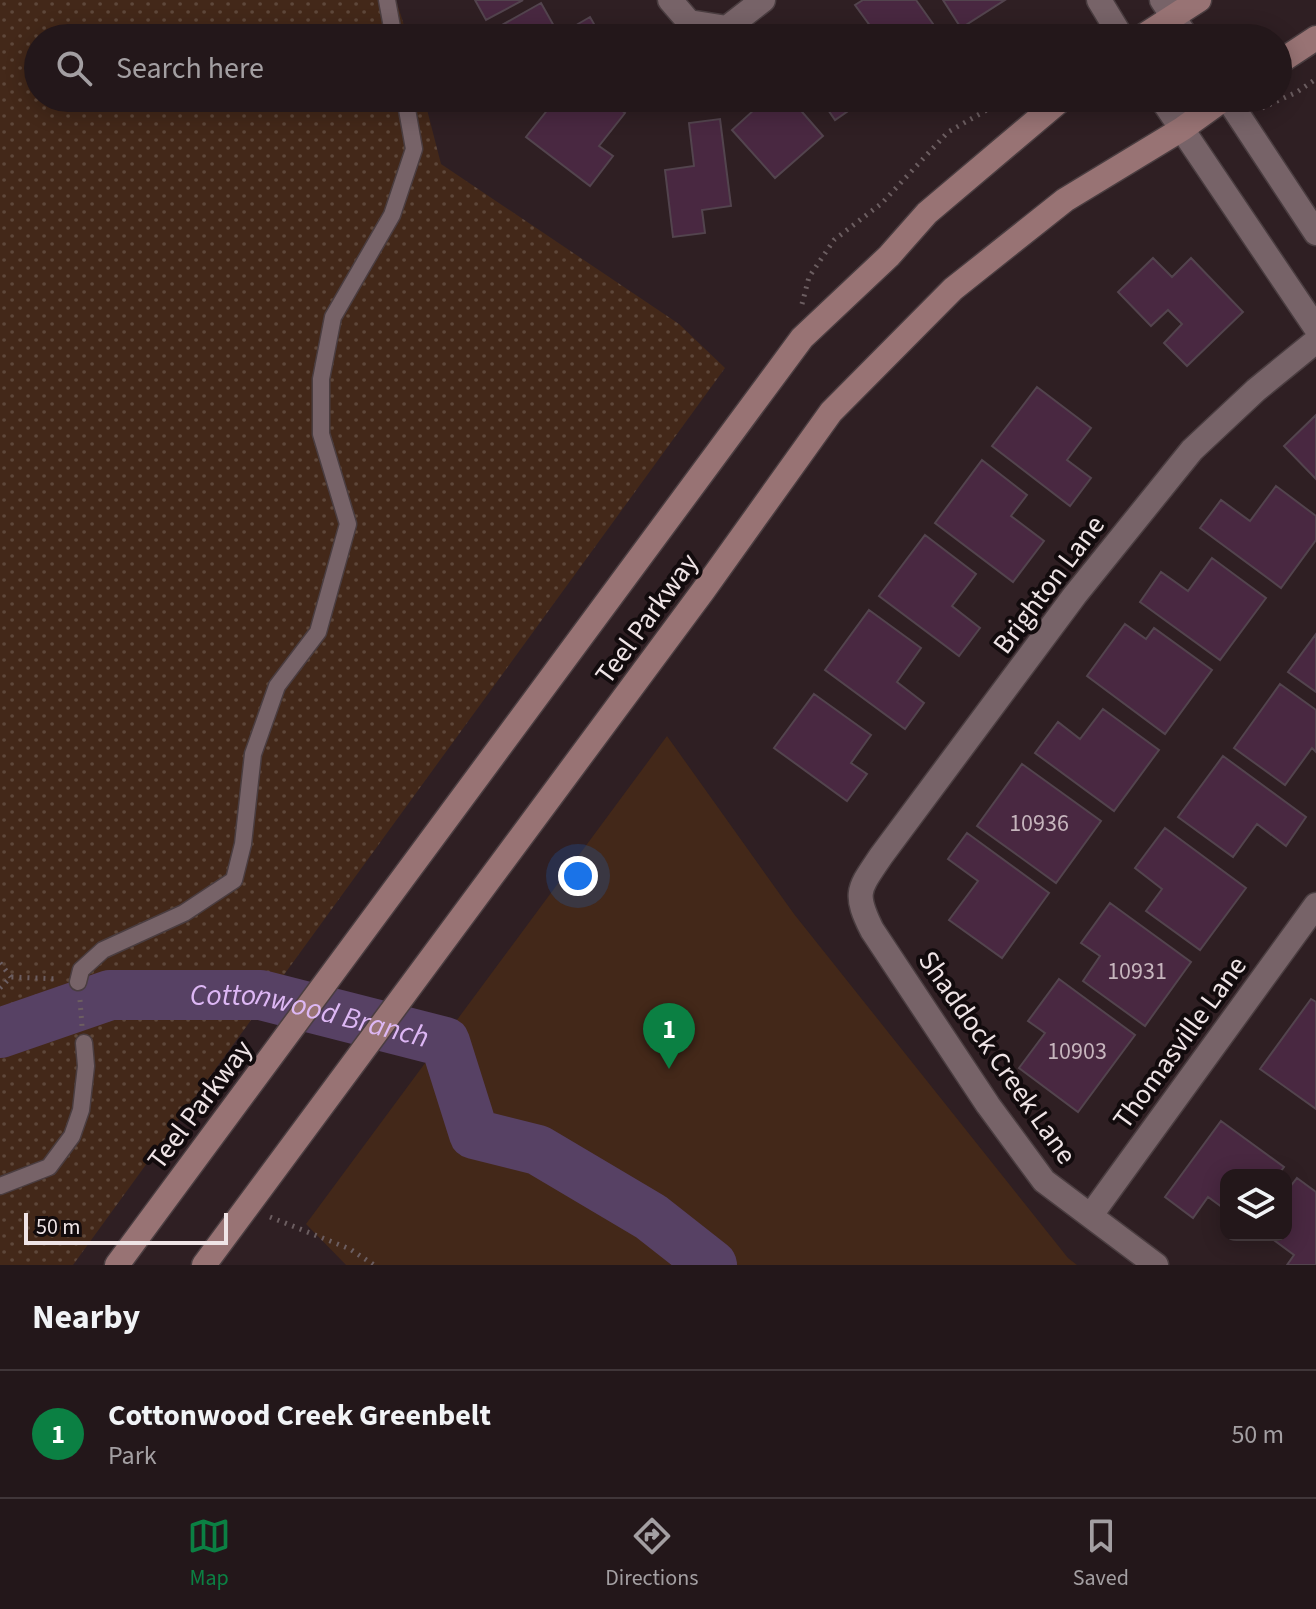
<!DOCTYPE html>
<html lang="en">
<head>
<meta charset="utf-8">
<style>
  :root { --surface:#23171a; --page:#2f2427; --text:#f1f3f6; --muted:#a39fa2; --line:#403639; --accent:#0b8043 }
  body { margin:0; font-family:"Source Sans 3",sans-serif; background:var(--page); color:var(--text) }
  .controls { position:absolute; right:24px; bottom:24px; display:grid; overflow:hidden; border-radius:16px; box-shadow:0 4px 20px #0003 }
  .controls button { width:72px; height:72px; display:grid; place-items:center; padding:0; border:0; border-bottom:2px solid var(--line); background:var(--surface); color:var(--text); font:40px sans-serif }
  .scale { position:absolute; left:24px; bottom:20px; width:204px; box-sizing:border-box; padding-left:8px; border:4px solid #efe4e6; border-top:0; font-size:22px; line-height:28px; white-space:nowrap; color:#efe4e6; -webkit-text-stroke:6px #120b0d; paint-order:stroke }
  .you { position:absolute; left:578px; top:876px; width:28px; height:28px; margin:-20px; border:6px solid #fff; border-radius:50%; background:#1a73e8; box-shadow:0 0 0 12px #1a73e833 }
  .badge { display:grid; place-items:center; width:52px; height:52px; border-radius:50%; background:var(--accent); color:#fff; font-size:26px; font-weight:700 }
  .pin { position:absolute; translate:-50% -66px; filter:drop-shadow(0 2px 4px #0008) }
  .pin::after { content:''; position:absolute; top:42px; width:28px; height:24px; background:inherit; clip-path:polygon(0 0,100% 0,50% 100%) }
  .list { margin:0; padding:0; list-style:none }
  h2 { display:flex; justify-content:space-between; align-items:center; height:104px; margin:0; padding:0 32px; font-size:34px }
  h2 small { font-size:26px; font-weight:400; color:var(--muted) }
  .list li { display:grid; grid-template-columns:52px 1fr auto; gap:24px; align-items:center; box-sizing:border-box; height:128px; padding:0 32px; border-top:2px solid var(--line) }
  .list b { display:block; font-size:30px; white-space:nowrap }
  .list p { margin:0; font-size:26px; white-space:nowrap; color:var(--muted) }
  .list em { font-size:26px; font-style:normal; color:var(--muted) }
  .icon { flex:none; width:44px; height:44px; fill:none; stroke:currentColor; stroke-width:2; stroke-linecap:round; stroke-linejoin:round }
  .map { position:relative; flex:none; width:1316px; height:1265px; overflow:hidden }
  .search { position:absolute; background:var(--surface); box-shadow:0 4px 20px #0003; left:24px; right:24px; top:24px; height:88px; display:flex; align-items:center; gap:20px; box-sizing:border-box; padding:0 28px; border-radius:44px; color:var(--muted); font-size:30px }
  .sheet { height:232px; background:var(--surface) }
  nav { display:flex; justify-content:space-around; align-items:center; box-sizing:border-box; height:112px; border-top:2px solid var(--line); background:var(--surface); font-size:22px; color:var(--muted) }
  nav a { display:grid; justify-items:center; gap:4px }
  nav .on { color:var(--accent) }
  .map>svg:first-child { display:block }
</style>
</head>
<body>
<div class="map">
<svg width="1316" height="1265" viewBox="0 0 1316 1265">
  <defs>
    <pattern id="grass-dots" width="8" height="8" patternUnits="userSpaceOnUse" patternTransform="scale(2)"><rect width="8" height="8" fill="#432819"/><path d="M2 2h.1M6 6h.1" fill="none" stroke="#5e473a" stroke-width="1.8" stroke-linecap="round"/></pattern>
  </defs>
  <rect width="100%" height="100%" fill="#2f1f23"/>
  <path fill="url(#grass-dots)" d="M0,0H396L408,38H38V98H424L441,164L679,324L725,368L73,1265H0Z"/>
  <path fill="#432819" d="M667,736L794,914L1068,1258L1077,1265H346L306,1224Z"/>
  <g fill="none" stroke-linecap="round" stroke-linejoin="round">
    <path stroke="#574164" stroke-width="50" id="s1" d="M0,1033L110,995H261L445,1042L474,1134L538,1150L651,1217L712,1265"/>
  </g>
  <path fill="#492841" stroke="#53444e" stroke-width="2" d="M475,0H523L486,20Z
    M863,0H916L943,38H879L855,5Z
    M943,0H1005L961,28Z
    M541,3L559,35L590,17L602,38H479Z
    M557,98H605L625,113L599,146L613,156L590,186L526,137Z
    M767,98H790L823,136L775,178L732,130Z
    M820,98H867L835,120Z
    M720,119L731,206L702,210L705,233L673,237L665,170L694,166L689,123Z
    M1153,258L1172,277L1191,258L1243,312L1187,366L1164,343L1182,324L1168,310L1151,326L1118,292Z
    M1037,387L1091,428L1067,460L1091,478L1070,506L992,446Z
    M1316,415V479L1284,446Z
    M982,460L1027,495L1011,516L1044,541L1013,582L935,523Z
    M1276,486L1316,516V540L1281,588L1200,528L1221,500L1250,521Z
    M925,535L976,574L952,606L980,628L959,656L879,596Z
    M1212,558L1266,598L1220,660L1140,602L1161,572L1188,591Z
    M869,610L921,648L897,682L924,703L905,729L825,670Z
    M1125,624L1146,639L1154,628L1212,670L1165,734L1087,676Z
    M1316,634V692L1288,672Z
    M1280,684L1316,710V752L1312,748L1285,785L1234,748Z
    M814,694L871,735L851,763L867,774L847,801L774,748Z
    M1103,709L1159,750L1114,811L1035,753L1058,722L1080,739Z
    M1223,756L1306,817L1286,846L1257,824L1233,857L1178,817Z
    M1022,764L1101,821L1056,883L977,826Z
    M1165,828L1246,888L1200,950L1146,911L1162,889L1135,868Z
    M967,833L1049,893L1002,958L949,920L978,881L948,859Z
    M1110,903L1191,962L1145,1026L1083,981L1100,956L1081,943Z
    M1059,979L1135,1035L1078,1112L1019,1068L1045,1033L1028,1021Z
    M1311,999L1316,1002V1109L1260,1069Z
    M1221,1121L1284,1167L1278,1175H1226V1210L1208,1197L1193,1218L1165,1197Z
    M1297,1178L1316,1192V1265H1287L1294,1255L1267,1235H1286V1192Z"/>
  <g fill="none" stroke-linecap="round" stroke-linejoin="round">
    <defs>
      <path id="lane" d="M387,0L394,38
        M78,982L81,970L103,950L184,913L234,880L243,844L253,754L277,686L318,632L348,524L321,434V379L333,317L392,215L414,149L405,98
        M0,1186L49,1167L72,1136L81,1110L86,1066L84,1043"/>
      <path id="street" d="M670,0L689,22L727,28L763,0
        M1099,0L1122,38
        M1162,0L1187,38
        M1161,98L1316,328
        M1227,98L1316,233
        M1091,1215L1316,905
        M1156,1265L1044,1181L988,1105L872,930C853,892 859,889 881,856L1075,595L1192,450L1256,390L1316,341"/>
      <path id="secondary" d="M1140,38L1199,0
        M1278,63L1316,38
        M117,1265L802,338L889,256L927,213L1063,98
        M204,1265L703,591L831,412L953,289L1065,200L1182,129L1225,98"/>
    </defs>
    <use href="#lane" stroke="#4a3d40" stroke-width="19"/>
    <use href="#street" stroke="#4a3d40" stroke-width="27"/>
    <use href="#secondary" stroke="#4a3d40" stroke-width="27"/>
    <path stroke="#6c5e61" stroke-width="5" stroke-dasharray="2 6" stroke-linecap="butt" d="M1262,108L1297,92L1316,79
      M802,304L809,277L834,240L882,203L948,132L1008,98
      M0,963L11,977
      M0,988L11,977L59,979
      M80,1000L82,1026
      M270,1217L350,1249L374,1265"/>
    <use href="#lane" stroke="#776368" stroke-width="16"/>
    <use href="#street" stroke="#776368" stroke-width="24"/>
    <use href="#secondary" stroke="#987374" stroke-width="24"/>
  </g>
  <g text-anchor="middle" stroke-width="8" stroke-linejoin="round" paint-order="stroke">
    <g font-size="24" fill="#c6b5bd">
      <text x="1039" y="831">10936</text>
      <text x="1137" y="979">10931</text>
      <text x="1077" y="1059">10903</text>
    </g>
    <g font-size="28" fill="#efe4e6" stroke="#120b0d">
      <text transform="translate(1048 584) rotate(-53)" y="10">Brighton Lane</text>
      <text transform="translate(646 618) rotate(-54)" y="10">Teel Parkway</text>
      <text transform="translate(1179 1042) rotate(-54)" y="10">Thomasville Lane</text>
      <text transform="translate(998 1057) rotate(55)" y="10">Shaddock Creek Lane</text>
      <text transform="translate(199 1104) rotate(-53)" y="10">Teel Parkway</text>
    </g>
    <g font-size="30" font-style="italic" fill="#ddb7f4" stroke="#120b0d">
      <text dy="10" stroke="none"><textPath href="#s1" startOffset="318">Cottonwood Branch</textPath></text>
    </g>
  </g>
</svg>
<div class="controls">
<button><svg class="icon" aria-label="layers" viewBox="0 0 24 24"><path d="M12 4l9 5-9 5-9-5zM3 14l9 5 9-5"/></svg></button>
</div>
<div class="scale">50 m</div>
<div class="you"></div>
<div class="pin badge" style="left:669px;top:1069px">1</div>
<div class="search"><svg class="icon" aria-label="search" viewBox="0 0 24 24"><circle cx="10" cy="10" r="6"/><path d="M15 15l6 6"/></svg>Search here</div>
</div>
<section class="sheet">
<h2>Nearby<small></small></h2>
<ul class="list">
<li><span class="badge">1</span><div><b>Cottonwood Creek Greenbelt</b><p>Park</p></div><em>50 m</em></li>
</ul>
</section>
<nav>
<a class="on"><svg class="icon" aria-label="map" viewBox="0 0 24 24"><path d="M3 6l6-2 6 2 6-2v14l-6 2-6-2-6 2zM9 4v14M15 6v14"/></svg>Map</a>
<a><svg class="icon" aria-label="directions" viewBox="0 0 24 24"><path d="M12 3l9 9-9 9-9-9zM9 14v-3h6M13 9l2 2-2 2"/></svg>Directions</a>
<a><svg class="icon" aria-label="saved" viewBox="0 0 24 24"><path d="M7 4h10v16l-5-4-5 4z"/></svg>Saved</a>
</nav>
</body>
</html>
